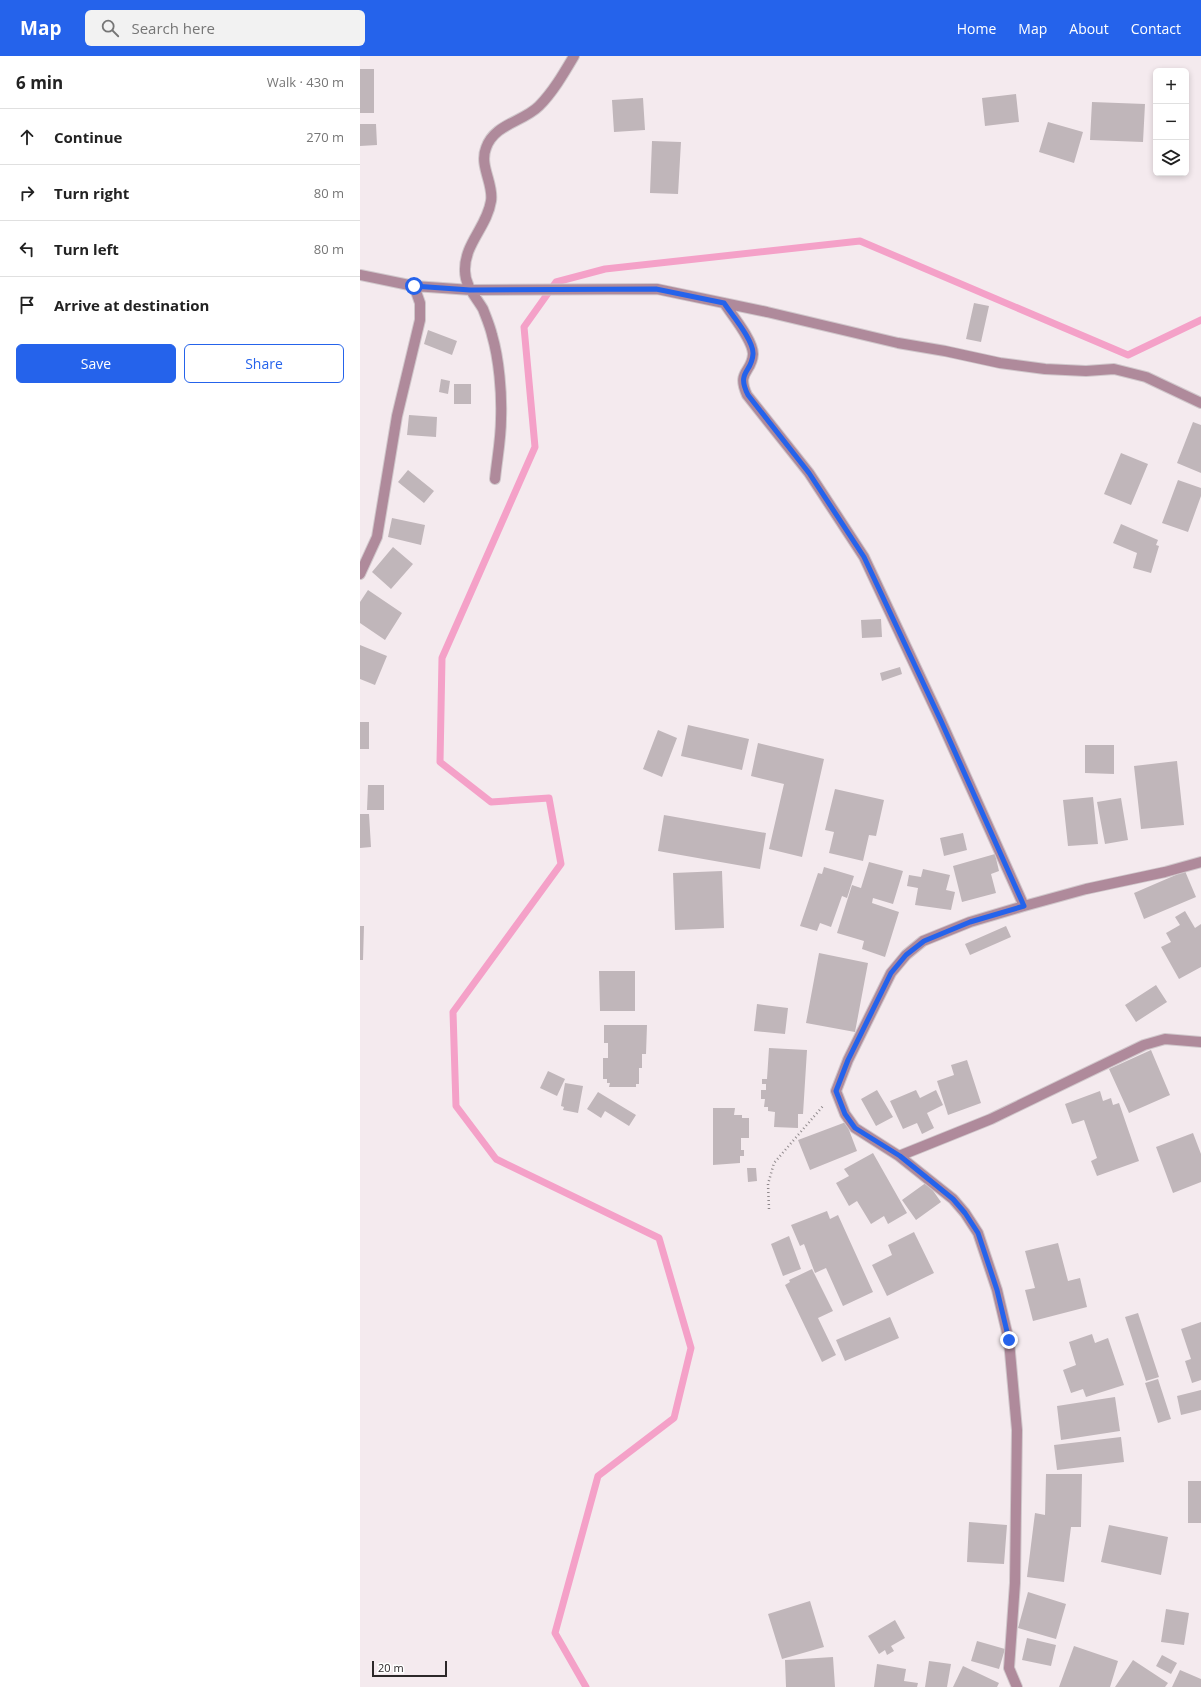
<!DOCTYPE html>
<html lang="en">
<head>
<meta charset="utf-8">
<style>
  :root { --surface:#fff; --page:#f2f2f2; --text:#222; --muted:#767676; --line:#e0e0e0; --accent:#2563eb }
  body { margin:0; font-family:"Open Sans",sans-serif; background:var(--page); color:var(--text) }
  .controls { position:absolute; right:12px; top:12px; display:grid; overflow:hidden; border-radius:6px; box-shadow:0 2px 6px #0003 }
  .controls button { width:36px; height:36px; display:grid; place-items:center; padding:0; border:0; border-bottom:1px solid var(--line); background:var(--surface); color:var(--text); font:20px sans-serif }
  .scale { position:absolute; left:12px; bottom:10px; width:75px; box-sizing:border-box; padding-left:4px; border:2px solid #2c2829; border-top:0; font-size:11px; line-height:14px; white-space:nowrap; color:#2c2829; -webkit-text-stroke:3px #fff; paint-order:stroke }
  .stop { position:absolute; width:12px; height:12px; margin:-9px; border:3px solid #2563eb; border-radius:50%; background:#fff }
  .stop.end { background:#2563eb; border-color:#fff; box-shadow:0 1px 4px #0008 }
  .list { margin:0; padding:0; list-style:none }
  h2 { display:flex; justify-content:space-between; align-items:center; height:52px; margin:0; padding:0 16px; font-size:17px }
  h2 small { font-size:13px; font-weight:400; color:var(--muted) }
  .list li { display:grid; grid-template-columns:26px 1fr auto; gap:12px; align-items:center; box-sizing:border-box; height:56px; padding:0 16px; border-top:1px solid var(--line) }
  .list b { display:block; font-size:15px; white-space:nowrap }
  .list em { font-size:13px; font-style:normal; color:var(--muted) }
  .actions { display:flex; gap:8px; padding:12px 16px }
  .actions a { flex:1; padding:9px 0; border:1px solid var(--accent); border-radius:6px; text-align:center; font-size:14px; color:var(--accent) }
  .actions .main { background:var(--accent); color:#fff }
  .icon { flex:none; width:22px; height:22px; fill:none; stroke:currentColor; stroke-width:2; stroke-linecap:round; stroke-linejoin:round }
  .map { position:relative; flex:none; width:841px; height:1631px; overflow:hidden }
  header { display:flex; align-items:center; gap:24px; box-sizing:border-box; height:56px; padding:0 20px; background:var(--accent); color:#fff }
  header strong { font-size:19px }
  nav { display:flex; gap:22px; margin-inline-start:auto; font-size:14px }
  .search { width:280px; height:36px; background:var(--page); display:flex; align-items:center; gap:10px; box-sizing:border-box; padding:0 14px; border-radius:6px; color:var(--muted); font-size:15px }
  main { display:flex }
  aside { flex:1; background:var(--surface) }
  .map>svg:first-child { display:block }
</style>
</head>
<body>
<header>
<strong>Map</strong>
<div class="search"><svg class="icon" aria-label="search" viewBox="0 0 24 24"><circle cx="10" cy="10" r="6"/><path d="M15 15l6 6"/></svg>Search here</div>
<nav><a>Home</a><a>Map</a><a>About</a><a>Contact</a></nav>
</header>
<main>
<aside>
<h2>6 min<small>Walk · 430 m</small></h2>
<ul class="list">
<li><svg class="icon" aria-label="ahead" viewBox="0 0 24 24"><path d="M12 20V5M6 11l6-6 6 6"/></svg><div><b>Continue</b></div><em>270 m</em></li>
<li><svg class="icon" aria-label="right" viewBox="0 0 24 24"><path d="M7 20v-9h11M14 6l5 5-5 5"/></svg><div><b>Turn right</b></div><em>80 m</em></li>
<li><svg class="icon" aria-label="left" viewBox="0 0 24 24"><path d="M17 20v-9H6M10 6l-5 5 5 5"/></svg><div><b>Turn left</b></div><em>80 m</em></li>
<li><svg class="icon" aria-label="arrive" viewBox="0 0 24 24"><path d="M6 21V4h12l-3 4 3 4H6"/></svg><div><b>Arrive at destination</b></div></li>
</ul>
<div class="actions"><a class="main">Save</a><a>Share</a></div>
</aside>
<div class="map">
<svg width="841" height="1631" viewBox="0 0 841 1631">
  <rect width="100%" height="100%" fill="#f4eaee"/>
  <g fill="none" stroke-linecap="round" stroke-linejoin="round">
    <path stroke="#f4a1c8" stroke-width="7" d="M226,1631L195,1577L238,1420L314,1362L331,1292L299,1182L136,1103L96,1050L93,956L201,808L189,742L131,746L80,706L82,602L175,391L164,271L196,226L245,213L500,185L768,299L841,264"/>
  </g>
  <path fill="#c0b6ba" d="M0,13H14V57H0Z
    M656,38L659,66L625,70L622,42Z
    M283,42L285,74L254,76L252,44Z
    M732,46L785,48L783,86L730,84Z
    M688,66L723,76L714,107L679,96Z
    M0,68H16L17,89L0,90Z
    M292,85L321,86L318,138L290,137Z
    M614,247L629,250L621,286L606,283Z
    M68,274L97,285L92,299L64,288Z
    M81,323L90,325L88,338L79,336Z
    M94,328H111V348H94Z
    M49,359L77,361L76,381L47,379Z
    M833,366L841,369V417L817,407Z
    M761,397L788,408L771,449L744,438Z
    M48,414L74,435L64,447L38,426Z
    M818,424L841,432V440L828,476L802,467Z
    M32,462L65,469L61,489L28,481Z
    M761,468L798,484L796,489L799,490L791,517L773,512L777,497L753,487Z
    M33,491L53,508L31,533L12,516Z
    M8,534L42,557L25,584L0,567V546Z
    M521,563L522,581L502,582L501,564Z
    M0,589L27,600L15,629L0,623Z
    M540,611L542,618L522,625L520,617Z
    M0,666H9V693H0Z
    M328,669L389,683L382,714L321,700Z
    M298,674L317,682L302,721L283,713Z
    M398,687L464,703L442,801L409,793L424,728L391,720Z
    M725,689H754V718L725,717Z
    M817,705L824,769L781,773L774,710Z
    M8,729H24V754H7Z
    M475,733L524,744L516,780L509,779L503,805L469,797L474,776L465,774Z
    M733,741L738,788L708,790L703,744Z
    M761,742L768,784L745,788L737,746Z
    M0,758H9L11,791L0,792Z
    M304,759L406,777L400,813L298,795Z
    M603,777L607,794L584,800L580,782Z
    M635,798L639,815L631,818L636,837L602,846L593,810Z
    M509,806L543,815L533,848L513,842L512,847L539,856L525,901L502,893L504,885L477,877L492,829L501,832Z
    M464,811L494,820L487,842L482,840L471,871L460,867L457,875L440,870L458,817L462,818Z
    M563,813L590,819L586,834L595,836L591,854L555,849L558,832L547,830L549,819L561,821Z
    M362,815L364,872L315,874L313,817Z
    M825,815L836,841L784,863L774,837Z
    M825,855L835,872L841,868V911L819,923L801,891L811,886L806,877L820,869L815,861Z
    M0,870H4L3,904H0Z
    M646,870L651,881L610,899L605,888Z
    M459,897L508,907L495,976L446,967Z
    M239,915H275V955H240Z
    M796,929L807,946L776,966L765,949Z
    M397,948L428,952L425,978L394,975Z
    M244,969H287L286,998H282V1012H279V1028H276V1031H249L250,1027H247V1023H243V1002H248V987H244Z
    M409,992L447,994L443,1058H438V1072L414,1071L415,1056L408,1055V1051H404L405,1043H401V1034H406V1028H402V1023H407Z
    M791,994L810,1039L769,1057L749,1013Z
    M607,1004L621,1047L588,1059L577,1025L594,1019L591,1009Z
    M188,1015L205,1023L197,1040L180,1032Z
    M205,1027L223,1030L218,1057L203,1054L204,1051L201,1050Z
    M517,1034L533,1061L516,1070L501,1043Z
    M556,1034L560,1042L576,1034L583,1049L567,1057L574,1072L562,1078L557,1067L543,1073L530,1045Z
    M740,1035L743,1045L751,1042L753,1049L759,1047L779,1105L737,1120L731,1105L737,1102L724,1064L712,1068L705,1048Z
    M238,1036L276,1059L269,1070L245,1055L241,1062L227,1053Z
    M353,1052H375L374,1059H382V1062H389V1082H381V1094H384V1100H380V1107L353,1109Z
    M486,1066L497,1095L450,1114L438,1084Z
    M833,1077L841,1098V1126L813,1137L796,1091Z
    M513,1097L547,1157L528,1168L524,1160L511,1168L497,1145L489,1150L476,1127L489,1120L484,1113Z
    M387,1112H396L397,1125L388,1126Z
    M567,1126L581,1146L556,1164L542,1144Z
    M467,1155L470,1163L478,1159L513,1236L483,1250L466,1212L455,1217L444,1188L440,1190L431,1169Z
    M554,1176L574,1217L527,1240L512,1209L532,1199L528,1189Z
    M429,1180L441,1213L423,1220L411,1188Z
    M698,1187L708,1225L720,1222L727,1251L673,1265L665,1234L675,1232L665,1195Z
    M452,1213L473,1255L458,1262L476,1299L462,1306L425,1229L430,1226L429,1224Z
    M778,1257L799,1321L786,1325L765,1261Z
    M530,1261L539,1282L485,1305L476,1284Z
    M841,1266V1324L832,1327L825,1305L831,1303L821,1273Z
    M732,1278L735,1287L748,1282L764,1329L726,1341L723,1333L711,1337L703,1314L716,1309L709,1286Z
    M798,1323L811,1363L798,1367L785,1327Z
    M841,1334V1354L821,1359L817,1340Z
    M755,1341L760,1375L701,1384L697,1350Z
    M761,1381L764,1406L697,1414L694,1389Z
    M686,1418H722L721,1471H711L704,1526L667,1521L675,1457L685,1459Z
    M828,1425H841V1467H828Z
    M609,1466L647,1469L644,1508L607,1506Z
    M749,1469L808,1481L801,1519L741,1506Z
    M668,1536L706,1548L696,1583L658,1572Z
    M450,1545L464,1591L422,1603L408,1558Z
    M806,1553L829,1557L824,1589L801,1586Z
    M535,1564L545,1582L531,1590L534,1595L527,1599L525,1594L519,1598L508,1580Z
    M667,1582L696,1589L691,1610L662,1604Z
    M617,1585L645,1593L639,1613L611,1605Z
    M714,1590L758,1605L750,1631H699Z
    M802,1599L817,1607L811,1618L796,1610Z
    M473,1601L475,1631H426L425,1604Z
    M773,1604L808,1627L805,1631H755Z
    M569,1605L591,1608L587,1631H565Z
    M517,1608L546,1613L544,1625L558,1627L557,1631H514Z
    M603,1610L639,1627L637,1631H593Z
    M820,1614L841,1623V1631H812Z"/>
  <g fill="none" stroke-linecap="round" stroke-linejoin="round">
    <defs>
      <path id="street" d="M0,219L54,230L111,234L297,233L407,256L538,287L585,295L640,307L685,313L726,315L754,313L786,321L841,347
        M364,247C372,259 393,284 393,298C392,317 376,315 387,339L449,417L504,501L581,665L664,850
        M135,423C137,403 141,383 141,363C142,337 139,303 132,279C130,270 126,261 123,253C116,241 105,230 105,215C104,188 127,171 131,145C134,128 119,110 126,92C134,68 163,66 179,50C193,36 204,17 214,0
        M0,518L17,481L37,360L60,264V247L54,230
        M539,1100L631,1063L784,989L805,983L841,986
        M657,1631L649,1612L655,1527L657,1374L649,1285L637,1234L618,1177L605,1157L593,1143L539,1100L495,1072L485,1058L476,1035L488,1004L531,917L546,899L563,885L610,866L664,850L726,833L805,816L841,806"/>
    </defs>
    <use href="#street" stroke="#d0c7cb" stroke-width="12"/>
    <path stroke="#90898c" stroke-width="2.5" stroke-dasharray="1 3" stroke-linecap="butt" d="M409,1153L408,1128L414,1107L463,1050"/>
    <use href="#street" stroke="#af8a9b" stroke-width="10"/>
  </g>
  <g fill="none" stroke-linecap="round" stroke-linejoin="round">
    <path stroke="#2563eb" stroke-width="5" d="M54,230L110,234L296,233L364,247C372,259 394,285 393,298C392,317 376,315 388,339L449,417L504,501L581,665L664,850L610,866L564,885L546,899L531,917L488,1004L476,1035L485,1058L495,1072L540,1100L593,1143L605,1157L618,1177L637,1234L649,1284"/>
  </g>
</svg>
<div class="controls">
<button>+</button>
<button>−</button>
<button><svg class="icon" aria-label="layers" viewBox="0 0 24 24"><path d="M12 4l9 5-9 5-9-5zM3 14l9 5 9-5"/></svg></button>
</div>
<div class="scale">20 m</div>
<div class="stop" style="left:54px;top:230px"></div>
<div class="stop end" style="left:649px;top:1284px"></div>
</div>
</main>
</body>
</html>
